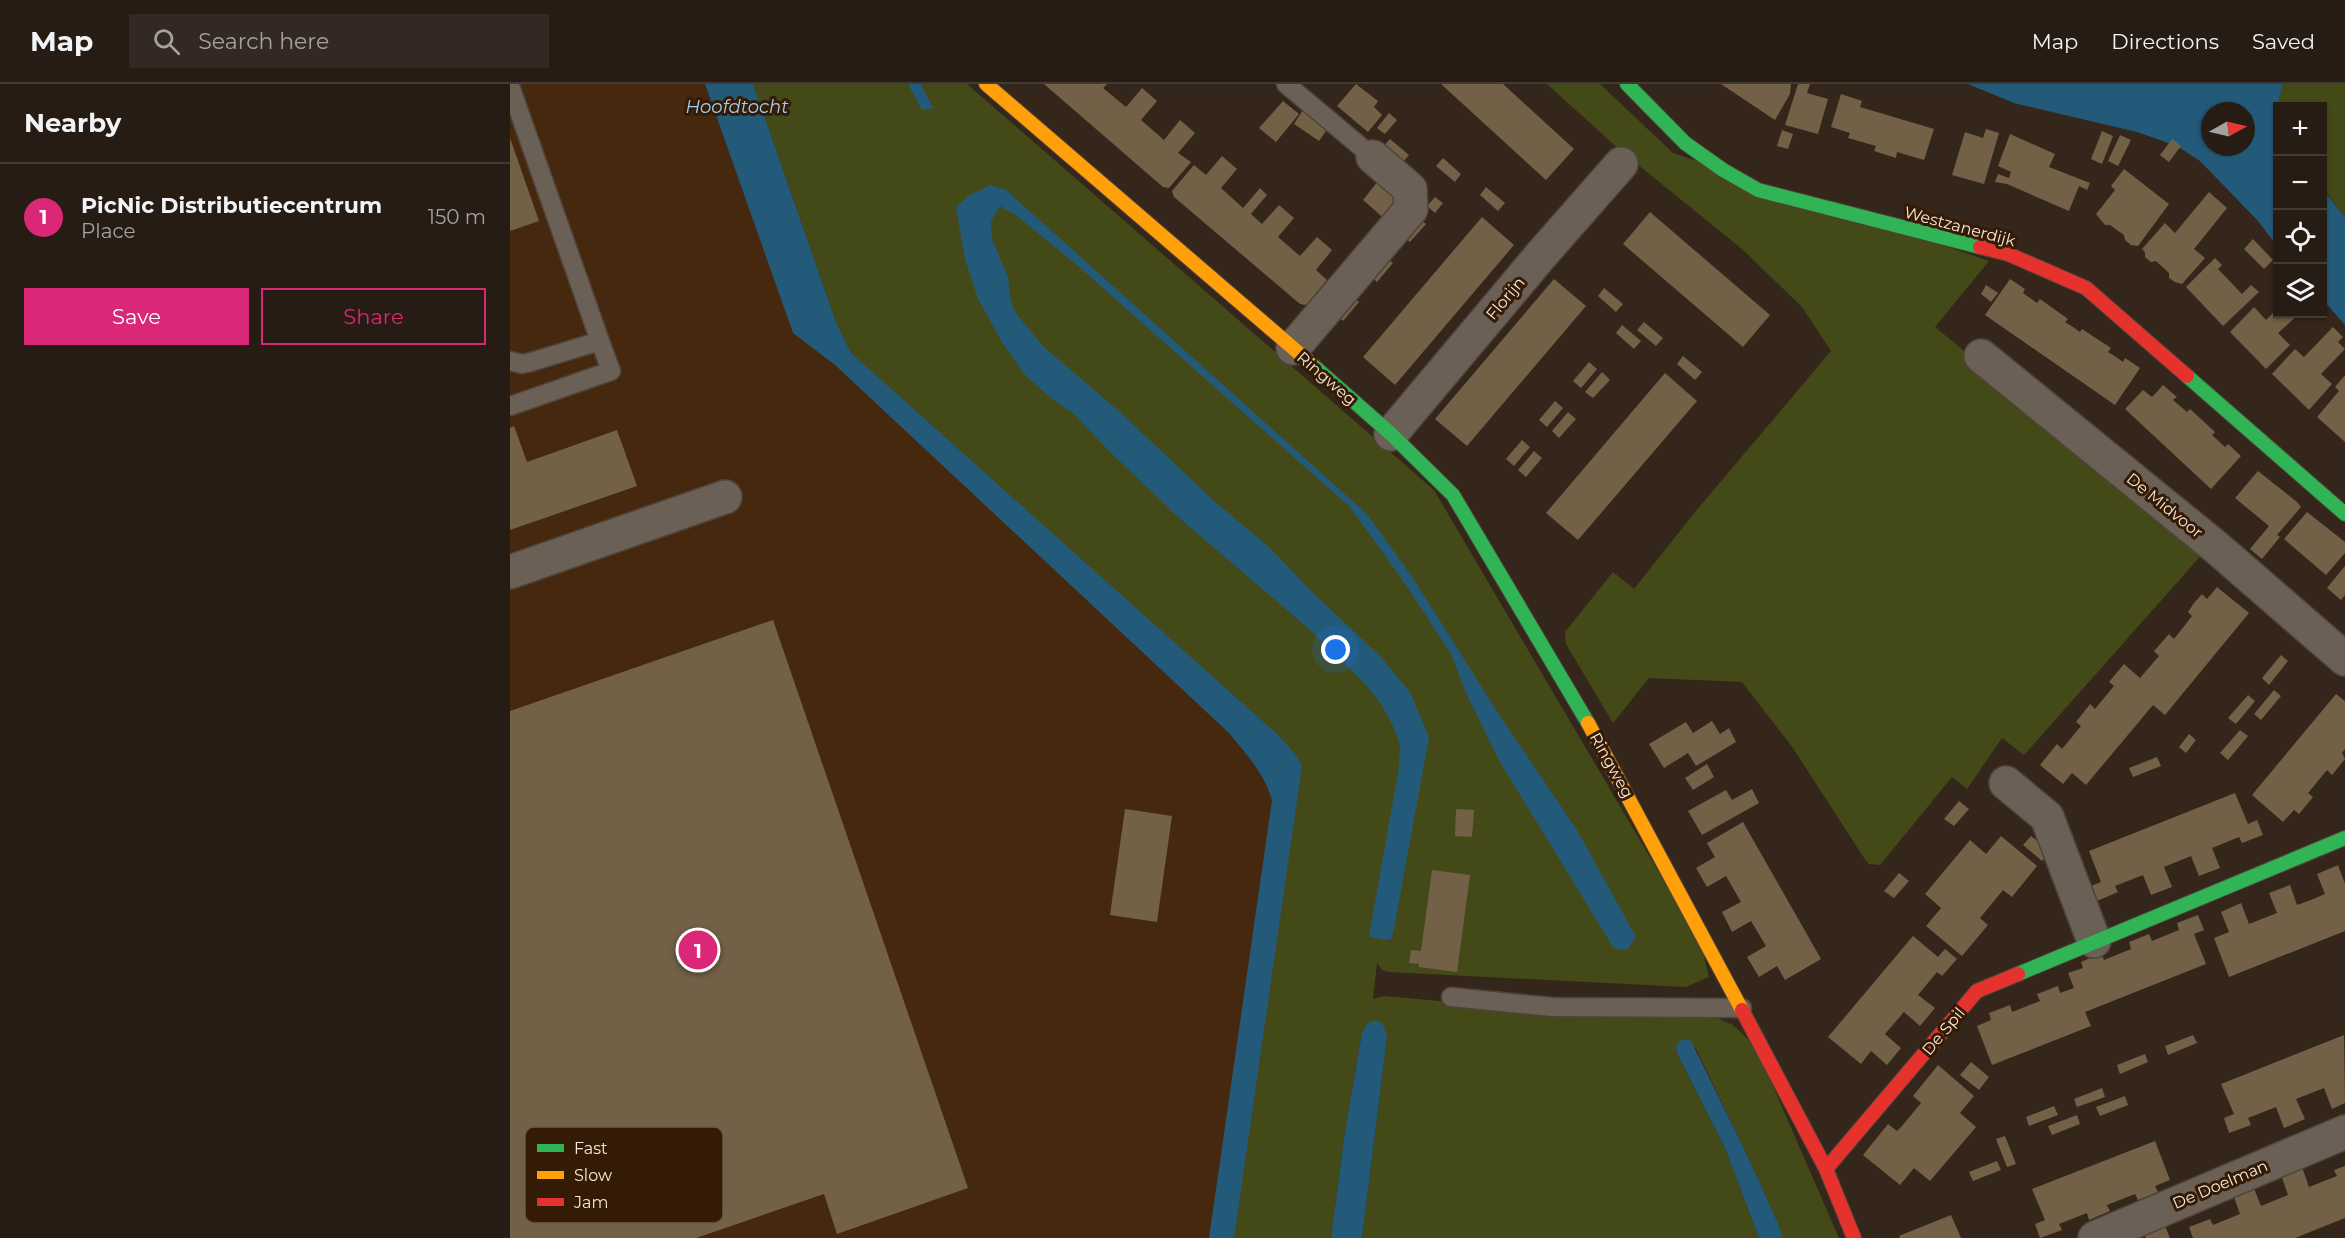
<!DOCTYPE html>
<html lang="en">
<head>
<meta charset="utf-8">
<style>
  :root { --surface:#271c14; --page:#332922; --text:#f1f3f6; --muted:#a4a1a0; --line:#433a34; --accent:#db2777 }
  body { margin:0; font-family:Montserrat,sans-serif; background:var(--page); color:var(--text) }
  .controls { position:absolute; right:18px; top:18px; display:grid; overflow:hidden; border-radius:0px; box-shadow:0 2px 4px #0004 }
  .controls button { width:54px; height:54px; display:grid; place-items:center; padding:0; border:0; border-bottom:2px solid var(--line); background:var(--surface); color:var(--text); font:30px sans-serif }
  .compass { position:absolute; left:1691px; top:18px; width:54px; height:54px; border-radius:50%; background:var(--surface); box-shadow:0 2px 4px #0004; rotate:82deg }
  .you { position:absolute; left:826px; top:566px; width:21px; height:21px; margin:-15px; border:4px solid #fff; border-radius:50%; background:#1a73e8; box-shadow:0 0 0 9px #1a73e833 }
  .badge { display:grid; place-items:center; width:39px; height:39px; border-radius:50%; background:var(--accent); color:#fff; font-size:20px; font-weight:700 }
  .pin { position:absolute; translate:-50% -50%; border:3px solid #fff; box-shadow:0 2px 6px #0006 }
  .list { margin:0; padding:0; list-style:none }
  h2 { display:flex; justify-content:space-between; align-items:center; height:78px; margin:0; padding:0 24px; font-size:26px }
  h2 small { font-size:20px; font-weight:400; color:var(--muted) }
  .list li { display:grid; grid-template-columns:39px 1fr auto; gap:18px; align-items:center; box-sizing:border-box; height:108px; padding:0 24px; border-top:2px solid var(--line) }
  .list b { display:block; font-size:22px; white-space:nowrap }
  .list p { margin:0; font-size:20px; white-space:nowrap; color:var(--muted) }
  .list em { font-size:20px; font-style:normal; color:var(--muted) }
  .actions { display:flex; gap:12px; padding:18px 24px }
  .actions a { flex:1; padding:14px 0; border:2px solid var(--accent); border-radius:0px; text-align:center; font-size:21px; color:var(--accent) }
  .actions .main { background:var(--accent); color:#fff }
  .icon { flex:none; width:33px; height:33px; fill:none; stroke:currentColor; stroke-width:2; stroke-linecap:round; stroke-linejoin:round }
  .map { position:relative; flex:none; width:1835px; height:1154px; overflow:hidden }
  header { display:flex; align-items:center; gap:36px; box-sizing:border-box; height:84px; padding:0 30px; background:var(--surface); border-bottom:2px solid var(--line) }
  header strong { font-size:28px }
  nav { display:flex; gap:33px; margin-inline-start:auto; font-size:21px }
  .search { width:420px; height:54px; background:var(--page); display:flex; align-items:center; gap:15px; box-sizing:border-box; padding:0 21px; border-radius:0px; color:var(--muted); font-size:22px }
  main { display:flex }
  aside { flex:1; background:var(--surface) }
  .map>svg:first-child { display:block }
</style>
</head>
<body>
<header>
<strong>Map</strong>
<div class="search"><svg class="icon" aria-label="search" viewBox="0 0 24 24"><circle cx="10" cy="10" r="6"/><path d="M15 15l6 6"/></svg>Search here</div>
<nav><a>Map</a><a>Directions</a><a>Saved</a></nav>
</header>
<main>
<aside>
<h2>Nearby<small></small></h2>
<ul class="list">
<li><span class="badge">1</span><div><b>PicNic Distributiecentrum</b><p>Place</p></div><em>150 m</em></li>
</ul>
<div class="actions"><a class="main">Save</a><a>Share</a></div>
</aside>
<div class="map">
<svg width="1835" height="1154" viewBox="0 0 1835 1154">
  <rect width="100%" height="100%" fill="#34261a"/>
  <path fill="#45280e" d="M0,0H246L840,642L783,1154H0Z"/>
  <path fill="#444a17" d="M243,0H457L924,406L1191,860L1199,893L1176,903L879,888L872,886L867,879L863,915L874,912L1038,927L1198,930L1223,941L1246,963L1329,1154H1273L1268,1139L1231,1058L1185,963L1168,971L1215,1064L1249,1154H852L877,953L858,940L852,948L834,1054L821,1154H711L774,680L331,278L341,269L326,238Z
    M1037,0H1090L1163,69L1479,177L1425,243L1696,466L1514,671L1492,654L1457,705L1442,693L1370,781L1359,780L1354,774L1283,664L1232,598L1139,594L1103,639L1056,560L1055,548L1103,488L1124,505L1185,428L1321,267L1292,223L1232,165L1111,67Z
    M1773,0H1835V133L1813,104L1812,22H1768L1767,45L1762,38Z"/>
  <path fill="#245a79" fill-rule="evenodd" d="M195,0H243L326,238L341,269L768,651L786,671L792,682L724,1154H699L762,716C754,689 737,671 719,649L325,281L283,249Z
    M398,0H411L423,24L412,26Z
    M1458,0H1773L1763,38L1768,45L1767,162L1748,137L1690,77L1667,62L1627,48L1504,19ZM1700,27H1736V63H1700Z
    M480,101L496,106L857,430L903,494L988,629L1067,746L1126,853L1117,866H1109L1103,863L990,678L956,609L941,570L896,501L840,423L568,182L507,132L490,122L481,137L482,155L498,193L500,214L505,228L518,244L534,263L611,329L703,416L760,464L802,508L869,571L900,608L919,653L884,845L881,855L875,856L859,852L889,683L890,661L883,642L871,620L855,600L799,545L667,432L599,367L564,330L542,315L515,291L493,260L468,215L455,175L446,123L458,112Z
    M1812,104L1835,133V241L1813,216Z
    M867,936L874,942L877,953L852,1154H821L834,1054L852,948L858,939Z
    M1180,955L1231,1058L1268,1139L1273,1154H1249L1215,1064L1168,971L1166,961L1171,956Z"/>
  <path fill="#736147" d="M534,0H597L593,4L616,23L632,4L647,17L631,36L654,56L670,36L685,49L668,69L681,78L659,104L653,103Z
    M846,0L868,17L864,23L872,31L858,48L827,22Z
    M931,0H993L1064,65L1036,96Z
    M1211,0H1281L1280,10L1265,36Z
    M1288,0H1300L1297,9L1318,15L1308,50L1275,41Z
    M1331,10L1352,17L1350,23L1424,45L1414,76L1387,68L1386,74L1364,67L1366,62L1338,54L1340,49L1321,43Z
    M773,17L789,30L766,58L749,44Z
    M793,26L818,44L809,57L784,40Z
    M879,29L887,36L875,50L867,44Z
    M1476,45L1489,49L1474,100L1442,91L1455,48L1473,54Z
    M1272,46L1283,50L1278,65L1267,62Z
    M1592,47L1603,52L1592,80L1581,75Z
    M1500,50L1545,70L1539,83L1580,99L1577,106L1569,102L1559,127L1497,100L1485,98L1488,90L1499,94L1501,88L1488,82Z
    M1610,51L1621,56L1608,82L1598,77Z
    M0,54L29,137L0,147Z
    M880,55L899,71L892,79L873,63Z
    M1662,55L1671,62L1659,78L1650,71Z
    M712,72L727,85L711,104L733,124L750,104L757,111L741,130L752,140L769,121L784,134L768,153L790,172L807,153L822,166L806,186L817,196L796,221L790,220L664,113L662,107L684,81L696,91Z
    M933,74L951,90L945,98L926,82Z
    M1614,85L1659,120L1628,162L1621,161L1615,156L1614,151L1600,141H1595L1586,130L1605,106L1601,102Z
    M872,92L897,114L877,137L853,116Z
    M976,103L995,119L988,127L970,111Z
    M1699,108L1717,124L1684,165L1695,174L1672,200L1665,198L1659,194V189L1646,177L1641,178L1635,173V168L1632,165L1655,139L1665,149Z
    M925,113L933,119L925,129L917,122Z
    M1140,128L1260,231L1233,263L1113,160Z
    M908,133L916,140L900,158L892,152Z
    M972,133L1004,161L885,301L853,273Z
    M1743,155L1763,176L1754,185L1734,165Z
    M875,172L883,179L867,198L859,191Z
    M1705,174L1712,181L1708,185L1732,210L1741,201L1749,208L1713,242L1676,203Z
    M1044,195L1076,222L957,362L925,335Z
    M1500,195L1515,205L1513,209L1527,219L1530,215L1558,235L1555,238L1563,243L1570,248L1572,245L1601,264L1598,268L1606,273L1613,278L1615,274L1630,284L1605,321L1475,231Z
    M1476,201L1488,209L1481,218L1471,210Z
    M1094,204L1113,220L1106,228L1088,212Z
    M841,211L849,218L833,237L825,230Z
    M1744,223L1756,236L1767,225V230H1789L1768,249L1780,261L1756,285L1720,248Z
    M1134,238L1153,254L1146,262L1127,246Z
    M1112,241L1131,257L1124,265L1106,249Z
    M1823,243L1833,253L1828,258L1835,265L1811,290L1822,300L1799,326L1762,290L1785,265L1794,273Z
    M1173,272L1192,288L1185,296L1167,280Z
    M1079,278L1087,285L1071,304L1063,297Z
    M1092,288L1100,296L1083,314L1075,308Z
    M1155,289L1187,317L1068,456L1036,429Z
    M1835,291V358L1807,333L1829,307L1825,303Z
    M1653,301L1667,313L1663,316L1677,328L1680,325L1705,348L1702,351L1715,363L1718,360L1731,372L1701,405L1615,325L1633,306L1642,313Z
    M1045,317L1053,324L1037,343L1029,336Z
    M1058,328L1066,335L1049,354L1042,347Z
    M4,342L17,378L107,346L127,402L0,446V344Z
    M1012,356L1020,363L1004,382L996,375Z
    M1024,367L1032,374L1016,393L1008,386Z
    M1748,387L1787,418L1791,423L1767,451L1770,453L1752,475L1740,465L1759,442L1725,414Z
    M1797,428L1835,458V469L1816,491L1774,455Z
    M1835,482V511L1831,516L1817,504Z
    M1707,503L1739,529L1655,631L1643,621L1576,701L1562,689L1553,700L1530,681L1547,660L1552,665L1562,653L1571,642L1566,638L1580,620L1585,625L1604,602L1599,598L1614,580L1630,594L1649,572L1644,567L1651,559L1659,550L1664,555L1682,532L1678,528L1684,519L1692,510L1697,515Z
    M263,536L458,1104L327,1150L314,1110L186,1154H0V627Z
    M1771,571L1778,577L1759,601L1752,594Z
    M1764,606L1771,612L1751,636L1744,630Z
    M1826,610L1835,617V665L1832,669L1835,675L1822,691L1817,686L1798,709L1803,713L1789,730L1784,726L1773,738L1742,711Z
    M1738,611L1745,617L1726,640L1718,634Z
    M1202,637L1210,650L1219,644L1226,658L1186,682L1178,669L1154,684L1139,660L1176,638L1183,649Z
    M1730,646L1738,652L1718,676L1710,669Z
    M1679,650L1686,656L1676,669L1669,663Z
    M1647,673L1651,682L1623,693L1619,684Z
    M1197,680L1204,693L1183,706L1175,694Z
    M1242,705L1249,719L1192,751L1178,727L1216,706L1222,716Z
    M1725,709L1738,740L1747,736L1753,751L1732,759L1729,753L1702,764L1710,784L1689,792L1681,772L1654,783L1662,803L1641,811L1633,791L1605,802L1608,808L1587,817L1581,802L1591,798L1579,767Z
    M1449,717L1459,725L1444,742L1434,735Z
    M615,725L662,732L647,838L600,831Z
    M946,725L964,726L962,753L945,752Z
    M1233,738L1311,875L1275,896L1267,882L1249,893L1237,873L1256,862L1241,837L1222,848L1212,828L1231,818L1216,792L1197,803L1186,784L1205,773L1197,759Z
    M1491,752L1527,782L1502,813L1493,806L1489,811L1470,834L1478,841L1452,872L1416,842L1431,824L1415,810L1460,756L1476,770Z
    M1521,752L1540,767L1532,777L1513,761Z
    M1828,781L1835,800V847L1719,893L1704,854L1719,848L1711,828L1731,819L1739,840L1767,829L1759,809L1780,801L1787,821L1801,816L1815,810L1807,790Z
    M922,786L960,791L947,888L909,883V880L899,879L901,866L911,867Z
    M1389,789L1399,797L1384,814L1374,807Z
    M1688,831L1694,846L1684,850L1696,880L1575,928L1581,942L1482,981L1467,942L1481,936L1479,929L1500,921L1502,928L1530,917L1527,910L1548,902L1550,909L1564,904L1558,889L1573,884L1571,878L1591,869L1594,876L1621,865L1619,858L1639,850L1642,857L1669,846L1667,839Z
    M1403,852L1428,873L1435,865L1447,875L1432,892L1427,888L1408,911L1425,924L1410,942L1394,928L1375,950L1391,964L1377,981L1361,967L1351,980L1318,953Z
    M1683,951L1687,959L1658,971L1655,962Z
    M1834,951L1835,1019L1822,1025L1814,1004L1786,1015L1795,1035L1774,1044L1766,1023L1738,1034L1741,1041L1719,1049L1714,1034L1724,1030L1711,1000Z
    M1635,970L1638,978L1610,990L1607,981Z
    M1461,978L1479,993L1469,1006L1450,991Z
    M1428,981L1464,1012L1450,1029L1466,1043L1420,1097L1404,1084L1390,1101L1353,1071L1378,1040L1387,1047L1392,1042L1411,1019L1403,1012Z
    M1592,1004L1595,1013L1567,1023L1564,1015Z
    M1615,1012L1618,1021L1590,1032L1586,1023Z
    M1544,1022L1548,1031L1519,1042L1516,1033Z
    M1567,1031L1570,1040L1542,1051L1538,1042Z
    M1495,1052L1506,1080L1497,1083L1486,1055Z
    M1645,1057L1660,1096L1645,1102L1648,1108L1628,1116L1625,1110L1597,1121L1600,1127L1579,1136L1577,1129L1549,1140L1552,1146L1530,1154L1525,1140L1535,1136L1522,1105Z
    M1487,1077L1491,1086L1463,1097L1459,1088Z
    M1835,1082V1134L1785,1154H1683L1679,1143L1700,1135L1703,1141L1730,1130L1723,1110L1743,1102L1751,1122L1778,1111L1771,1091L1792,1083L1799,1103L1827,1092L1824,1086Z
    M1441,1131L1451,1154H1390L1389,1152Z
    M1655,1142L1660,1154H1636L1634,1150Z"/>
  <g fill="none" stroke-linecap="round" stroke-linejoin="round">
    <defs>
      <path id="lane" d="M776,0L863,73
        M0,2L90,257L21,278L12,280L0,277
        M0,322L101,287L90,257
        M941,913L1042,923L1232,924"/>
      <path id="street" d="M783,264L901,125L900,105L863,73
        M1471,272L1707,464L1835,575
        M881,350L1032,170L1111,80
        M0,488L215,413
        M1496,699L1537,733L1584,857
        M1585,1154L1835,1048"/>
      <path id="fast" d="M1117,0L1175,59L1213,86L1248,106L1470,163
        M798,277L881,350L943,411L1078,639
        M1677,292L1835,430
        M1508,890L1835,754"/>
      <path id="slow" d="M476,0L798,277
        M1078,639L1232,926"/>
      <path id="jam" d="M1470,163L1498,170L1576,204L1677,292
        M1232,926L1316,1085L1344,1154
        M1316,1085L1467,907L1508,890"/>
    </defs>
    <use href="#lane" stroke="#4f433a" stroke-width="21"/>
    <use href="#street" stroke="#4f433a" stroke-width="36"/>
    <use href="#fast" stroke="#4f433a" stroke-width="16"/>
    <use href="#slow" stroke="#4f433a" stroke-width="16"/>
    <use href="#jam" stroke="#4f433a" stroke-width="16"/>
    <use href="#lane" stroke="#6b6056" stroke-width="18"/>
    <use href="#street" stroke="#6b6056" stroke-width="33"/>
    <use href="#fast" stroke="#30b455" stroke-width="14"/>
    <use href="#slow" stroke="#ff9f0a" stroke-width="14"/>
    <use href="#jam" stroke="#e5322d" stroke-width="14"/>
  </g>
  <g text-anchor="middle" stroke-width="6" stroke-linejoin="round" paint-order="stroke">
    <g font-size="16" fill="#f7e6d9" stroke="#341b05">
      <text transform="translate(1450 142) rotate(15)" y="6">Westzanerdijk</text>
      <text transform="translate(995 214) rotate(-50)" y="6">Florijn</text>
      <text transform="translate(817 294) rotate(41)" y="6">Ringweg</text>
      <text transform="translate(1655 421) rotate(39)" y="6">De Midvoor</text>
      <text transform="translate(1102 681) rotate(61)" y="6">Ringweg</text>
      <text transform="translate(1433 947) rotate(-50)" y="6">De Spil</text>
      <text transform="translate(1710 1100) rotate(-23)" y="6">De Doelman</text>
    </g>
    <g font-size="18" font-style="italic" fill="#a0d0f1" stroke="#341b05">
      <text x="227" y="29">Hoofdtocht</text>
    </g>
  </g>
  <rect x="15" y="1043" width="198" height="96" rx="9" fill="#341b05" stroke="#6e5845" stroke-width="1.5"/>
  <rect x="27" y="1060" width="27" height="8" fill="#30b455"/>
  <rect x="27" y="1087" width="27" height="8" fill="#ff9f0a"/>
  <rect x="27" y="1114" width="27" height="8" fill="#e5322d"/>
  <g font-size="16" fill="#f7e6d9">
    <text x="64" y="1070">Fast</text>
    <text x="64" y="1097">Slow</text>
    <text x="64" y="1124">Jam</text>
  </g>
</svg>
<div class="controls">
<button>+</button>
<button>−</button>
<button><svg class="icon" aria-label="locate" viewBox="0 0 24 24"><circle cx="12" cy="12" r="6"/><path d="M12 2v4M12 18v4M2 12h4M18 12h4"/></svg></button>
<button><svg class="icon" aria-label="layers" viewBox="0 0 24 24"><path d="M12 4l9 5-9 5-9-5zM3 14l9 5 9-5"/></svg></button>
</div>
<svg class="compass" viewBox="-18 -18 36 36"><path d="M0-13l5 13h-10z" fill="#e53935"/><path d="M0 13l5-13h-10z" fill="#a4a1a0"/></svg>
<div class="you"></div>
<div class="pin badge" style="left:188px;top:866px">1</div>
</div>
</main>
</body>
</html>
